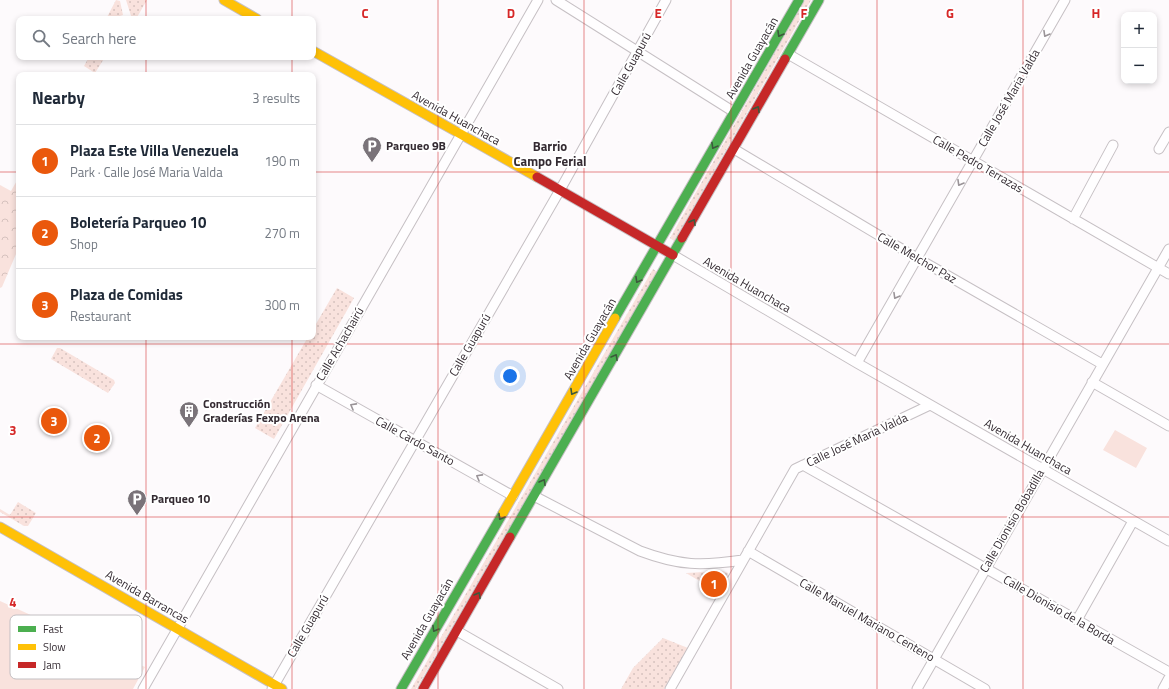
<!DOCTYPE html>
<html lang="en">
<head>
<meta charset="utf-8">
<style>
  :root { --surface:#fff; --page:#f2f2f3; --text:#1f2937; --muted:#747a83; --line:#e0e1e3; --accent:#ea580c }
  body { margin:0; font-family:"Titillium Web",sans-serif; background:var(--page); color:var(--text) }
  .controls { position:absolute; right:12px; top:12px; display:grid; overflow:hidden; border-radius:8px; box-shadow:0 2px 6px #0003 }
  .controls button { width:36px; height:36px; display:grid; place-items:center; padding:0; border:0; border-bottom:1px solid var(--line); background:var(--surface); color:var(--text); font:20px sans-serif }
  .you { position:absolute; left:510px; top:376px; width:14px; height:14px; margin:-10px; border:3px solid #fff; border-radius:50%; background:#1a73e8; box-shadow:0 0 0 6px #1a73e833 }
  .badge { display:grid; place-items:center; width:26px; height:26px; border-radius:50%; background:var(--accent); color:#fff; font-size:13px; font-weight:700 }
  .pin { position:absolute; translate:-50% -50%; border:2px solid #fff; box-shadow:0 1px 4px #0006 }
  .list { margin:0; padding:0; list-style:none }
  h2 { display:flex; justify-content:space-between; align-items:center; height:52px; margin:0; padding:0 16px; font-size:17px }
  h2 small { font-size:13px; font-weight:400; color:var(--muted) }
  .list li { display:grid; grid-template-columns:26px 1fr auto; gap:12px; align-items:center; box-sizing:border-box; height:72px; padding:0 16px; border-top:1px solid var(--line) }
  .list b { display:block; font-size:15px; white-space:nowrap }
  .list p { margin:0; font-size:13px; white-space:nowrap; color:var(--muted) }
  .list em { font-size:13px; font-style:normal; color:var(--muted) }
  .icon { flex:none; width:22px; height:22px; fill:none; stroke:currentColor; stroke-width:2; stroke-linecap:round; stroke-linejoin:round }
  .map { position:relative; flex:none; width:1169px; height:689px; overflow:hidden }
  .search { position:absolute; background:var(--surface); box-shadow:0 2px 6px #0003; left:16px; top:16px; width:300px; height:44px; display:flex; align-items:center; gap:10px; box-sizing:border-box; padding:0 14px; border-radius:8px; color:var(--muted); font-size:15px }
  .panel { position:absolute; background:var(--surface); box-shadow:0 2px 6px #0003; left:16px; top:72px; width:300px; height:268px; border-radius:8px }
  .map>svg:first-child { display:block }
</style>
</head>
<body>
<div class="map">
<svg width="1169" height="689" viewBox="0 0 1169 689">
  <defs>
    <pattern id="grass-dots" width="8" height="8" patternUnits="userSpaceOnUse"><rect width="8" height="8" fill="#f9e2dd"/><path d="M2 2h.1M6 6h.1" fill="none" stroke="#d6c2be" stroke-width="1.8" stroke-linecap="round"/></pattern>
    <pattern id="forest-crowns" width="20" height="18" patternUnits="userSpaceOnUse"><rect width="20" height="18" fill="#f9e2dd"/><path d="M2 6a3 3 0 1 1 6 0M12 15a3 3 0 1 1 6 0" fill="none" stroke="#d6c2be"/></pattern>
  </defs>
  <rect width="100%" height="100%" fill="#fdfafc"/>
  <path fill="url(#grass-dots)" d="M116,0L120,1L123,15L110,19H106Z
    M126,0H147L136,19H132Z
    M805,0H811L674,241L670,238Z
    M89,57H105L95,73L84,66Z
    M653,269L657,272L416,689H411Z
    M337,288L354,298L274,439L255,428L308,337H313V329Z
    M57,348H60L114,380L115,383L108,393L51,359Z
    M18,502L36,513L28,526H24L0,512V509L10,515Z
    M723,571L728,573V576L718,592L686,573Z
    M663,638L688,648L664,689H621L633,668Z"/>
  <path fill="url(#forest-crowns)" d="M19,177V247L2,287L0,288V185L11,191Z"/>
  <path fill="#f9e2dd" d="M1115,430L1147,448L1136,468L1103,450Z
    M0,601L145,667L133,689H0Z"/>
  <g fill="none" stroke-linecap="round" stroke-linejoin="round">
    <defs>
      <path id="street" d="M556,0L734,112
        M788,54L1169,274
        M734,149L917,258L1102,364
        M1159,149L1169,132
        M1073,219L1113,145
        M673,255L857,363L1169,541
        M857,363L1065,0
        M1092,382L1169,426
        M316,385L513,496
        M803,465L1169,672
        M534,496L640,551C680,566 701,566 743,560
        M748,551L985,689
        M1077,620L1133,521
        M457,631L558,689
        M143,689L538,0
        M272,689L560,190L666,0
        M670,689L795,469L930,405
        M917,689L1169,249
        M1163,689L1169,678"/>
      <path id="fast" d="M785,59L819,0
        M615,318L799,0
        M510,537L682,238
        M401,689L503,513"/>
      <path id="slow" d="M224,0L257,19
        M313,51L537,177
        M503,513L615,318
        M0,527L282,689"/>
      <path id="jam" d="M537,177L673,255
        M682,238L785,59
        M423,689L510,537"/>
    </defs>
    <use href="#street" stroke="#c6c0c4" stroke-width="11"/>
    <use href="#fast" stroke="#c6c0c4" stroke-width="11"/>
    <use href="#slow" stroke="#c6c0c4" stroke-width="11"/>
    <use href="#jam" stroke="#c6c0c4" stroke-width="11"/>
    <use href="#street" stroke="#fffeff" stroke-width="9"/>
    <use href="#fast" stroke="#4caf50" stroke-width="9"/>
    <use href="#slow" stroke="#ffc107" stroke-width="9"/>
    <use href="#jam" stroke="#c62828" stroke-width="9"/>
  </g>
  <defs><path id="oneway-chevron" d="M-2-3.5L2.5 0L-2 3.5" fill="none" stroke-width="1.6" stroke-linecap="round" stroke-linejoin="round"/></defs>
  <g stroke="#3c593c">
    <use href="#oneway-chevron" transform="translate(780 34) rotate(120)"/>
    <use href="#oneway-chevron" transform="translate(757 109) rotate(-60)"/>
    <use href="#oneway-chevron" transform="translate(714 146) rotate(120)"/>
    <use href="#oneway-chevron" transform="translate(693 222) rotate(-60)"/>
    <use href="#oneway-chevron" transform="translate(638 280) rotate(120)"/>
    <use href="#oneway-chevron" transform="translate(615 357) rotate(-60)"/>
    <use href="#oneway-chevron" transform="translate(573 392) rotate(120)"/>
    <use href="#oneway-chevron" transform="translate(543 482) rotate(-60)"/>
    <use href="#oneway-chevron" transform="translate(501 517) rotate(120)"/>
    <use href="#oneway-chevron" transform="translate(478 595) rotate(-60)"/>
    <use href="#oneway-chevron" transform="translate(435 629) rotate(120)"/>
  </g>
  <g stroke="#9a9498">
    <use href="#oneway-chevron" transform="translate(1046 34) rotate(120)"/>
    <use href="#oneway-chevron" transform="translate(960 183) rotate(120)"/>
    <use href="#oneway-chevron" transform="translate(896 296) rotate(120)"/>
    <use href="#oneway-chevron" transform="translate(353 406) rotate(-151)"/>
    <use href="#oneway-chevron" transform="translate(479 477) rotate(-151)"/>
  </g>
  <path fill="none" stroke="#d62828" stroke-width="1" stroke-opacity="0.55" d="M146,0V19M292,0V19M438,0V689M584,0V689M731,0V689M877,0V689M1023,0V689M146,57V75M292,57V75M0,172H19M313,172H1169M146,337V689M292,337V689M0,344H1169M0,517H1169"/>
  <defs>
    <symbol id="parking-pin" viewBox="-11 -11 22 30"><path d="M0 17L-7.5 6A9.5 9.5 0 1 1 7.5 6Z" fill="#7a7379" stroke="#fff"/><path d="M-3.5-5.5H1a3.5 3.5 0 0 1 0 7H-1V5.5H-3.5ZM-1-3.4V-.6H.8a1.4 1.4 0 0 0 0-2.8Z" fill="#fff"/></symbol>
    <symbol id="building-pin" viewBox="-11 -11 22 30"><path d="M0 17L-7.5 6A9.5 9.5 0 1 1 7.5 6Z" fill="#7a7379" stroke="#fff"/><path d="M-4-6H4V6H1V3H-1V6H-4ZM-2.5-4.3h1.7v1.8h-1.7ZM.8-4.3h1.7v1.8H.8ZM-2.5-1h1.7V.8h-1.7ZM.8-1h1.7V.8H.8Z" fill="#fff"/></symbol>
  </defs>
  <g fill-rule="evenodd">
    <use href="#parking-pin" x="361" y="135" width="22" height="30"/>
    <use href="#building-pin" x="178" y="400" width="22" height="30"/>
    <use href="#parking-pin" x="126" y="488" width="22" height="30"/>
  </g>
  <g text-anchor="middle" stroke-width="4" stroke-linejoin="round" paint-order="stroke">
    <g font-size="12" fill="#342b32" stroke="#fff">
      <text transform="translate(752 58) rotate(-60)" y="4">Avenida Guayacán</text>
      <text transform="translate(631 64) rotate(-61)" y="4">Calle Guapurú</text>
      <text transform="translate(1009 98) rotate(-60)" y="4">Calle José Maria Valda</text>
      <text transform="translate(456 118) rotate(29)" y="4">Avenida Huanchaca</text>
      <text transform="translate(978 164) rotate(30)" y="4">Calle Pedro Terrazas</text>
      <text transform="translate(917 258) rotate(30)" y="4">Calle Melchor Paz</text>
      <text transform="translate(747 285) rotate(30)" y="4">Avenida Huanchaca</text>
      <text transform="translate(590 339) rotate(-60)" y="4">Avenida Guayacán</text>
      <text transform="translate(340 344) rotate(-60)" y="4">Calle Achachairú</text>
      <text transform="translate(470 345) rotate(-60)" y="4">Calle Guapurú</text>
      <text transform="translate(857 440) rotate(-25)" y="4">Calle José Maria Valda</text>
      <text transform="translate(415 441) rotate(29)" y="4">Calle Cardo Santo</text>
      <text transform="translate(1028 447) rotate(30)" y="4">Avenida Huanchaca</text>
      <text transform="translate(1012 521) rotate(-60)" y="4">Calle Dionisio Bobadilla</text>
      <text transform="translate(147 597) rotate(30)" y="4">Avenida Barrancas</text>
      <text transform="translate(1059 610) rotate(30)" y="4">Calle Dionisio de la Borda</text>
      <text transform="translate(427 619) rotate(-60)" y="4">Avenida Guayacán</text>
      <text transform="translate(867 620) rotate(30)" y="4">Calle Manuel Mariano Centeno</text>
      <text transform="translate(308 626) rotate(-60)" y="4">Calle Guapurú</text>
    </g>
    <g font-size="12" font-weight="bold" fill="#342b32" stroke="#fff" text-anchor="start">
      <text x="386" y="150">Parqueo 9B</text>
      <text x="203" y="408">Construcción<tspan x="203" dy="14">Graderías Fexpo Arena</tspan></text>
      <text x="151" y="503">Parqueo 10</text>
    </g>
    <g font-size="13" font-weight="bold" fill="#342b32" stroke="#fff">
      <text x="550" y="151">Barrio<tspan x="550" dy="15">Campo Ferial</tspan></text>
    </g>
  </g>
  <rect x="10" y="615" width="132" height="64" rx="6" fill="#fff" stroke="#c2bfc2" stroke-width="1"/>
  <rect x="18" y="626" width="18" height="6" fill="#4caf50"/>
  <rect x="18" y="644" width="18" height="6" fill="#ffc107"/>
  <rect x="18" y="662" width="18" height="6" fill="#c62828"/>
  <g font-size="11" fill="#342b32">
    <text x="43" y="633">Fast</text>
    <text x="43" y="651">Slow</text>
    <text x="43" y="669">Jam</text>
  </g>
  <g font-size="13" text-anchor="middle" font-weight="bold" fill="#d62828" stroke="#fff" stroke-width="4" stroke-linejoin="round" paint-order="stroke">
    <text x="365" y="18">C</text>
    <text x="511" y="18">D</text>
    <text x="658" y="18">E</text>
    <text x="804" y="18">F</text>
    <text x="950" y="18">G</text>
    <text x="1096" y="18">H</text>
    <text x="13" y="435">3</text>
    <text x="13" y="607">4</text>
  </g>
</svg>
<div class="controls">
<button>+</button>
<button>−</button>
</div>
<div class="you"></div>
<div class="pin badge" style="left:714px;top:584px">1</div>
<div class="pin badge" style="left:97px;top:438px">2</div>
<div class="pin badge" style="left:54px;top:421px">3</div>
<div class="search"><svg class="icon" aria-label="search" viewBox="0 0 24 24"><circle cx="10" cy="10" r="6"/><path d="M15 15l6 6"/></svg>Search here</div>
<section class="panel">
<h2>Nearby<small>3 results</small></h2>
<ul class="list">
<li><span class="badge">1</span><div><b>Plaza Este Villa Venezuela</b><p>Park · Calle José Maria Valda</p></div><em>190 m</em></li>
<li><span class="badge">2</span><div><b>Boletería Parqueo 10</b><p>Shop</p></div><em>270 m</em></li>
<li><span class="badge">3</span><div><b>Plaza de Comidas</b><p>Restaurant</p></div><em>300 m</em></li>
</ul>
</section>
</div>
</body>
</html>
